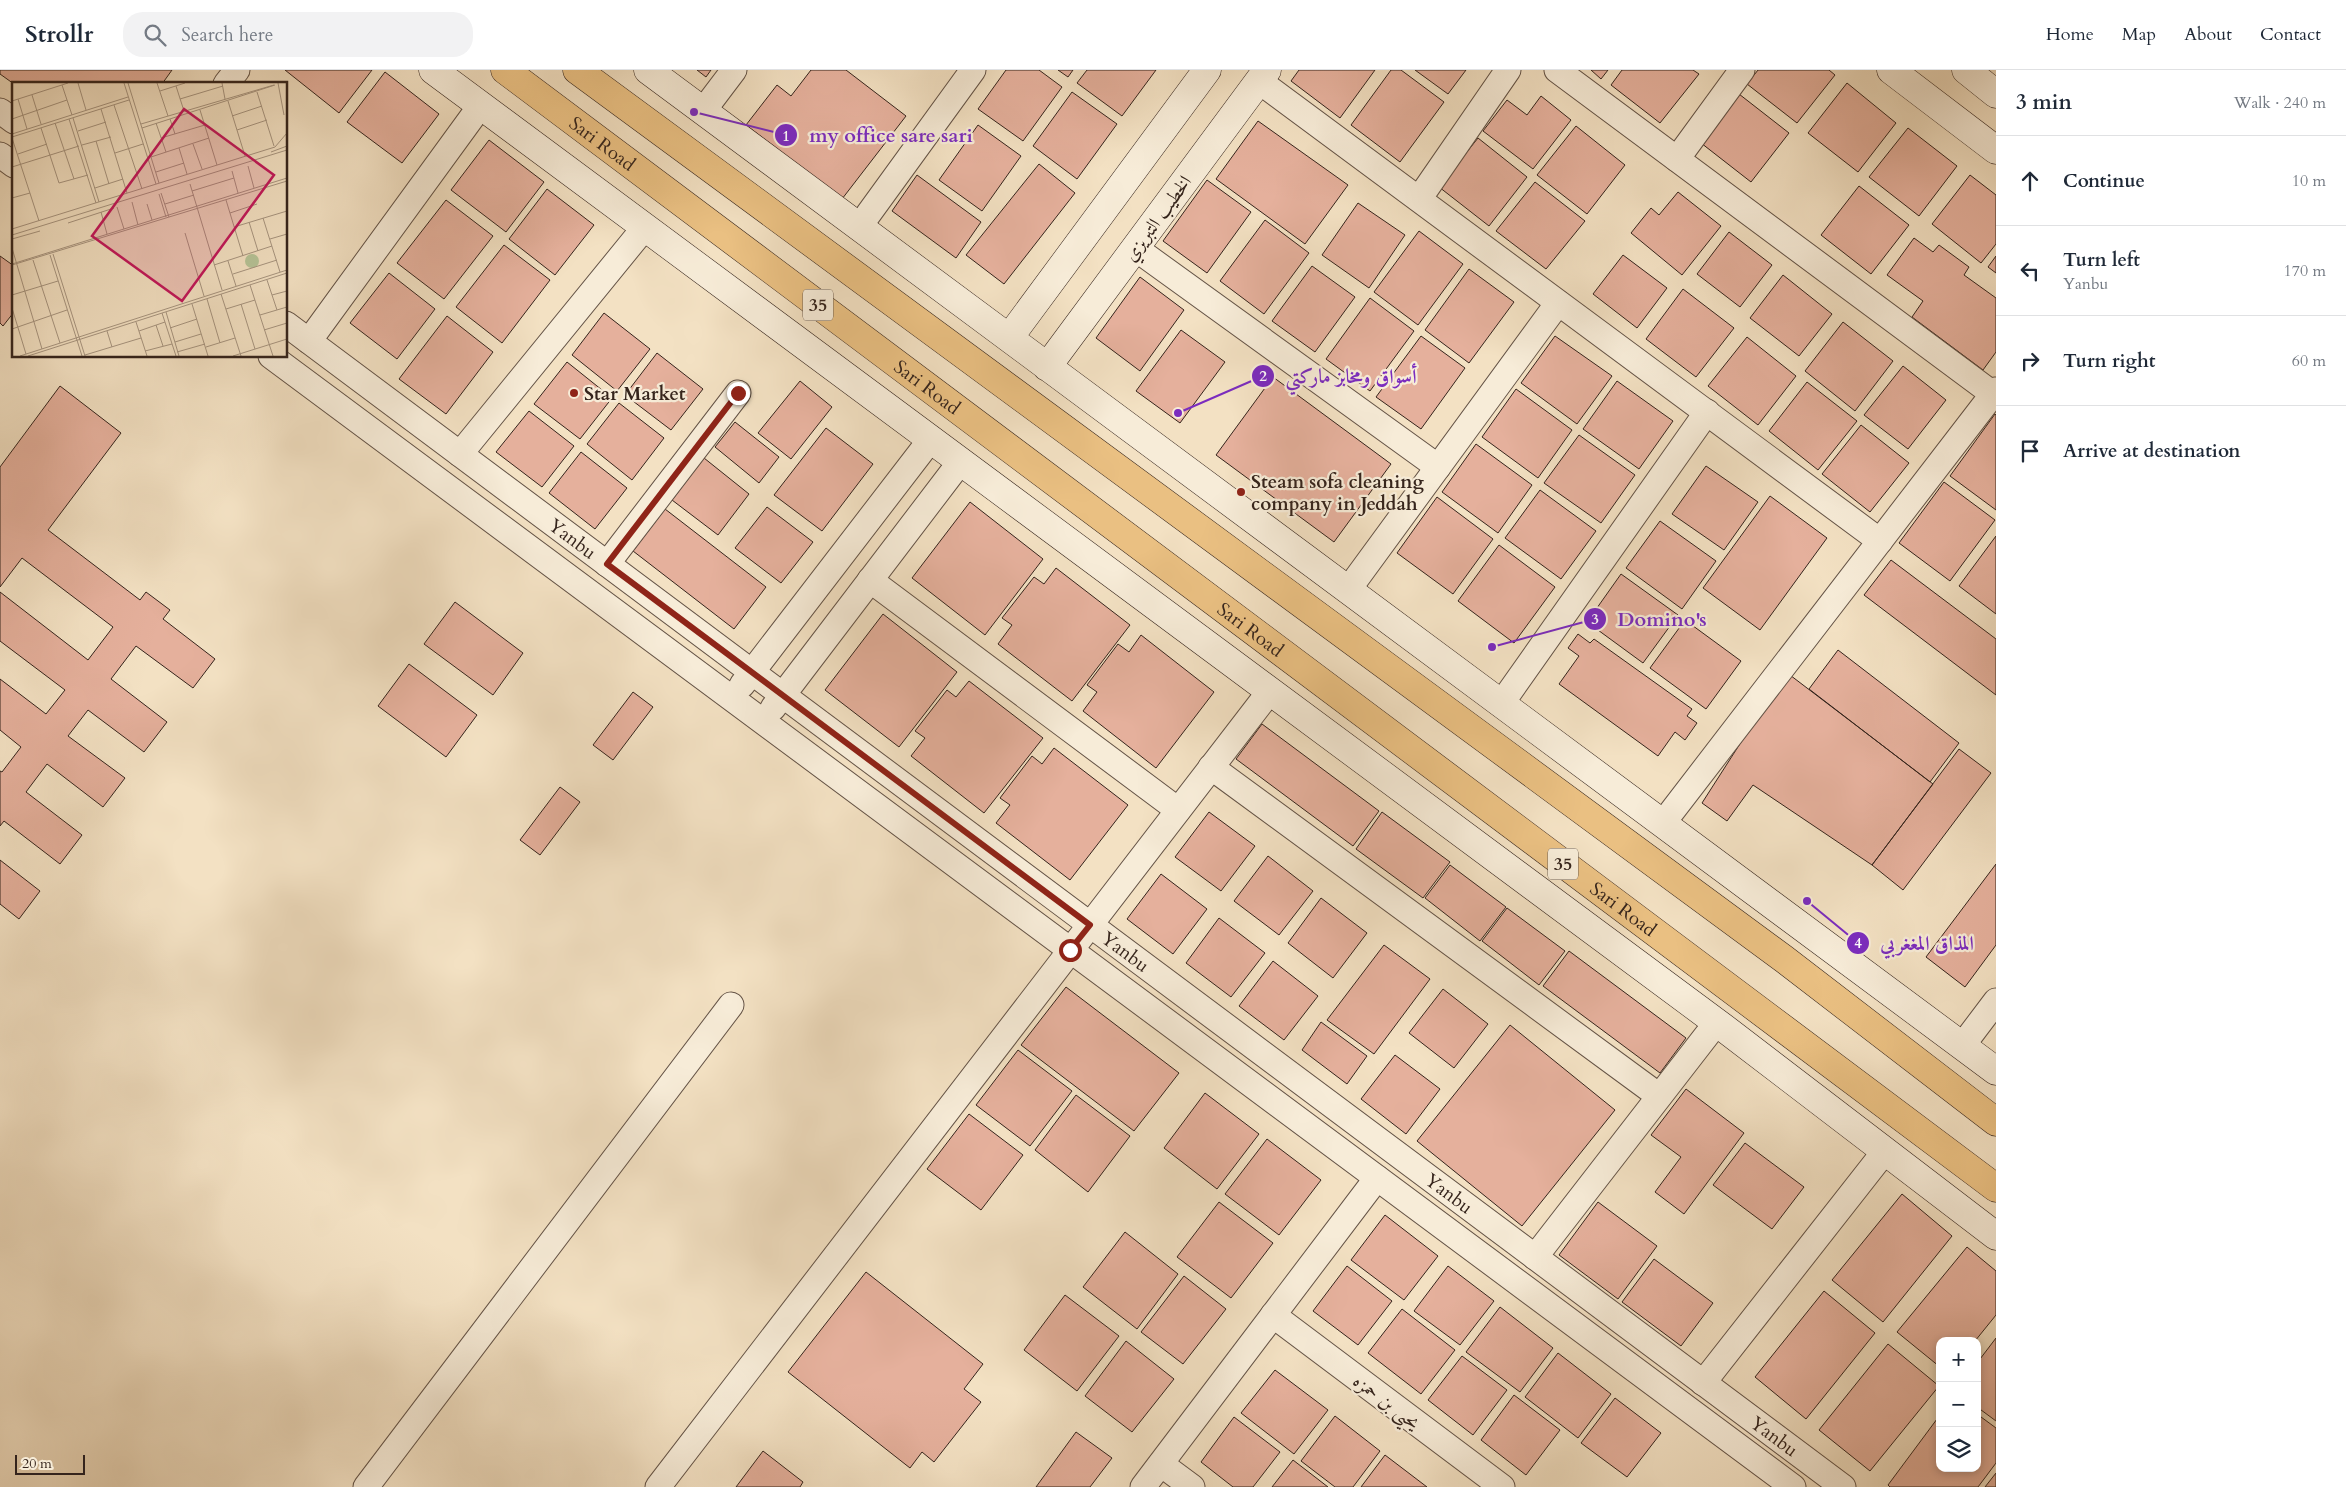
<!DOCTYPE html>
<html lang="en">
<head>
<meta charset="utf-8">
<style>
  :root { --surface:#fff; --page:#f2f2f3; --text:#1f2937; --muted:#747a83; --line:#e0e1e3 }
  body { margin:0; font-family:Cardo,Amiri,serif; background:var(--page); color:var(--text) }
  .controls { position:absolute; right:15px; bottom:15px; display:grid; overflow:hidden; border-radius:10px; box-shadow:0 2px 8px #0003 }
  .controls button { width:45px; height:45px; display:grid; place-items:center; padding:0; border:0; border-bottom:1px solid var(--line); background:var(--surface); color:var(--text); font:25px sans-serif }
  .scale { position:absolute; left:15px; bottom:12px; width:70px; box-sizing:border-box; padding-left:5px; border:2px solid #35241c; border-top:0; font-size:14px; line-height:18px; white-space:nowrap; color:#35241c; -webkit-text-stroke:4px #f7ecd8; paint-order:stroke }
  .stop { position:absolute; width:15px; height:15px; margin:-11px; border:4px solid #8f2418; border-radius:50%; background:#fff }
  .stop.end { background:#8f2418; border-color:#fff; box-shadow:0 1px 5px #0008 }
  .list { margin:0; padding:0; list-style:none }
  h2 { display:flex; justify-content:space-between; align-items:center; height:65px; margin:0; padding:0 20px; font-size:21px }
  h2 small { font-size:16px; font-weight:400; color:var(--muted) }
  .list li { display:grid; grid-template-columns:32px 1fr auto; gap:15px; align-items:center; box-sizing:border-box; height:90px; padding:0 20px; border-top:1px solid var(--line) }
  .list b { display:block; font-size:19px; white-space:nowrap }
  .list p { margin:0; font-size:16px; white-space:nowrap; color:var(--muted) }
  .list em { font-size:16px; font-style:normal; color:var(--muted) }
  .icon { flex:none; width:28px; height:28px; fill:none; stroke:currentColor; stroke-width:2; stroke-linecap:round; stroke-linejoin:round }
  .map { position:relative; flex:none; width:1996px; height:1417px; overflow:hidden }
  header { display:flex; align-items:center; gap:30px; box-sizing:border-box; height:70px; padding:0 25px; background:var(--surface); border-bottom:1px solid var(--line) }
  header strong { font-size:24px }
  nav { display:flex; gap:28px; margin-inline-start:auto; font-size:18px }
  .search { width:350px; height:45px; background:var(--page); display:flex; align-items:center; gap:12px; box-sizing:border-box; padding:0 18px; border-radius:20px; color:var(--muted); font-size:19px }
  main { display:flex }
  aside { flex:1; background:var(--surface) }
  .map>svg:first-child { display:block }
</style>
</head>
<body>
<header>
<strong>Strollr</strong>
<div class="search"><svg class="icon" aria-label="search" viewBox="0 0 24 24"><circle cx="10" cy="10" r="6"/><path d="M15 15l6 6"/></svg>Search here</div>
<nav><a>Home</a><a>Map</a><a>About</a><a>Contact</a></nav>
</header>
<main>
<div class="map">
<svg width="1996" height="1417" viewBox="0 0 1996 1417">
  <rect width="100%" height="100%" fill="#f3e1c3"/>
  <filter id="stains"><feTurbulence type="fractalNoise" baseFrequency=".004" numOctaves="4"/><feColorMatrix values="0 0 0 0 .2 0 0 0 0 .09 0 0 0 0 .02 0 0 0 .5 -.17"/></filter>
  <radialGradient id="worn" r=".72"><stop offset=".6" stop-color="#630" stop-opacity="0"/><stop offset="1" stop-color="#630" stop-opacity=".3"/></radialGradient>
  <path fill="#e5b09c" stroke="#35241c" d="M0,0H172L162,14H14L0,4Z
    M285,0H372L339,43Z
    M697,0H711L706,7Z
    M811,0H846L906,46L842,129L746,55L777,15L791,26Z
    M1006,0H1039L1062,17L1023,71L978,39Z
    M1058,0H1073L1068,7Z
    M1087,0H1156L1122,46L1077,13Z
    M1299,0H1375L1340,48L1291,11Z
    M1391,0H1401L1444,32L1400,92L1351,55Z
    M1415,0H1466L1448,24Z
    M1591,0H1608L1601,9Z
    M1622,0H1693L1699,4L1660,53L1611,15Z
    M1758,0H1829L1835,5L1797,53L1747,14Z
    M385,2L439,44L402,93L347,52Z
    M1847,13L1896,53L1858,102L1808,63Z
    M1072,22L1117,54L1077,109L1033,76Z
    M1739,24L1789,63L1751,112L1701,73Z
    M1541,26L1571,50L1533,99L1483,61L1507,30L1527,45Z
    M1258,51L1348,115L1305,174L1216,109Z
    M978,55L1021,86L982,141L939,110Z
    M1576,56L1625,95L1587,144L1537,105Z
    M1908,58L1957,96L1919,146L1869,107Z
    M1478,68L1527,107L1489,156L1439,117Z
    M489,70L544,112L506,162L451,120Z
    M1039,94L1075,123L1004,214L966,185Z
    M917,105L981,152L956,188L892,141Z
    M1970,105L1996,125V174L1981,193L1932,154Z
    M1207,110L1251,142L1207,203L1163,171Z
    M1535,112L1585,151L1546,199L1496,161Z
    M1859,116L1909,155L1871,204L1821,165Z
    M547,119L594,155L555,205L509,169Z
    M1678,122L1721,156L1682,205L1631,163L1651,138L1659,145Z
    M446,130L493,166L444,229L397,193Z
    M1358,133L1405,165L1369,218L1322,185Z
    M1265,150L1309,183L1264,244L1220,211Z
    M1419,161L1463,194L1418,255L1374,222Z
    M1729,162L1772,195L1740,237L1697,204Z
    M1914,168L1933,182L1939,175L1969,197L1964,205L1996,228V282L1983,300L1912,247L1923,231L1887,205Z
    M504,175L550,210L502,273L456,237Z
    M1623,185L1667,218L1637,258L1593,224Z
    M0,186L14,196L12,206L14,208V226L12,229L14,231V242L3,256L0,253Z
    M1996,186V203L1988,197Z
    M1312,196L1355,227L1315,282L1272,251Z
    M1469,199L1514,232L1469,293L1425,260Z
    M389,203L435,239L397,289L350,253Z
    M1783,205L1832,244L1799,286L1750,248Z
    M1140,207L1184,240L1140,301L1096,268Z
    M1683,219L1734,258L1696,307L1646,269Z
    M1370,228L1414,261L1370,321L1326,289Z
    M604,243L650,279L617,321L572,285Z
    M447,246L493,282L446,344L399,309Z
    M1843,252L1893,291L1855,341L1805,301Z
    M1181,260L1225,292L1180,353L1136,321Z
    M1421,266L1465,298L1421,359L1376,327Z
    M1555,266L1612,306L1577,354L1521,313Z
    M1747,267L1796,306L1758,355L1708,316Z
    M657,283L703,319L671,360L625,325Z
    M567,292L612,328L580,369L534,334Z
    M1903,296L1946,330L1908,379L1864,345Z
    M1273,307L1391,394L1334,472L1216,385Z
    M800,311L832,337L791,389L758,363Z
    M1617,311L1673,351L1639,399L1583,359Z
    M1807,312L1857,351L1818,400L1769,361Z
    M60,316L121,363L48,460L140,530L146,522L170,540L163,549L215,589L193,618L136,576L111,609L167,652L144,682L88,640L68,666L125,708L103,737L47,694L26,722L82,765L60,794L4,751L0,756V701L2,702L21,677L0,660V609L46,644L65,620L0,571V522L88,590L113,557L22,488L0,517V397Z
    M1516,319L1572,360L1538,408L1482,367Z
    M619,333L664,368L632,410L587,374Z
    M529,341L574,376L542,417L496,382Z
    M1995,344L1996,345V440L1950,406Z
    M735,352L779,387L759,413L715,377Z
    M1861,355L1909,393L1870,442L1822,404Z
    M826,358L873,394L822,461L774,425Z
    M1579,365L1635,405L1601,453L1544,413Z
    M1476,374L1532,415L1498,463L1442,422Z
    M581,382L627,418L595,459L549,423Z
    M704,388L749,424L718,465L672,430Z
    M1706,396L1758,432L1724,480L1672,444Z
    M1944,412L1995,450L1950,511L1899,473Z
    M1540,420L1596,461L1561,509L1505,468Z
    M1770,426L1827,468L1760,560L1703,518Z
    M1437,427L1493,469L1453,524L1397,483Z
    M970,432L1043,489L985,565L912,508Z
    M767,437L813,472L781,513L735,478Z
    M665,439L766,517L734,559L633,481Z
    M1660,451L1716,491L1682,539L1626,498Z
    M1996,466V544L1959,516Z
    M1499,475L1555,517L1514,573L1458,531Z
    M1891,490L1996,569V625L1864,525Z
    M1056,498L1130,555L1072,631L998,574L1012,555L1002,548L1034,507L1044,514Z
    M1621,504L1678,545L1643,593L1587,552Z
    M455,532L523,583L493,625L424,574Z
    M883,544L957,602L899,677L825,620Z
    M1685,550L1741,591L1706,639L1650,598Z
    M1578,564L1590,573L1594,569L1692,639L1687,646L1697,653L1685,670L1675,662L1658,686L1559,614L1579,586L1568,578Z
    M1141,565L1214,622L1156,698L1083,641L1097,622L1087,615L1118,574L1129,582Z
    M1838,580L1959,673L1930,712L1809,619Z
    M409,594L477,645L446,687L378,636Z
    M1786,602L1933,714L1872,795L1753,715L1727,751L1702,733Z
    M969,611L1043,668L984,743L911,686L925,668L915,661L947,620L956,627Z
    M633,622L653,637L613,690L593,675Z
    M1262,654L1379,741L1353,776L1236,689Z
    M1054,678L1128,735L1070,810L996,753L1010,735L1000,728L1032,686L1042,694Z
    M1959,679L1991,703L1903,820L1872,795Z
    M560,717L580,732L540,785L520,770Z
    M1209,742L1255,776L1221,821L1175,787Z
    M1382,742L1450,792L1423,828L1356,779Z
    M1268,786L1313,821L1279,865L1234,831Z
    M0,790L40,821L19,849L0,834Z
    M1996,794V875L1965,917L1926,887Z
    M1450,795L1506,837L1480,871L1425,828Z
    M1161,804L1207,839L1173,884L1127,849Z
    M1321,828L1367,863L1333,908L1288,873Z
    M1507,838L1565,881L1539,915L1482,871Z
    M1219,848L1265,883L1231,927L1186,893Z
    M1384,875L1430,909L1374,984L1327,950Z
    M1569,881L1686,968L1660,1003L1543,916Z
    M1273,891L1318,926L1284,970L1239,936Z
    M1066,917L1179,1003L1134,1061L1021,975Z
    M1443,919L1488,954L1454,998L1409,963Z
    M1321,952L1367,986L1347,1014L1302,980Z
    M1510,955L1615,1040L1522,1156L1417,1071Z
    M1018,980L1072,1021L1030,1076L976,1035Z
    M1395,985L1440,1019L1406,1064L1361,1029Z
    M1686,1019L1744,1063L1684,1144L1655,1122L1681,1087L1651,1065Z
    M1205,1023L1259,1064L1217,1119L1164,1078Z
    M1076,1025L1130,1066L1088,1122L1035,1080Z
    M969,1044L1023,1085L981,1140L927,1099Z
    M1267,1069L1321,1110L1279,1165L1225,1124Z
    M1745,1073L1804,1117L1772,1159L1713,1115Z
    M1902,1124L1952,1166L1883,1252L1832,1210Z
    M1219,1132L1273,1173L1231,1228L1177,1187Z
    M1598,1132L1657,1176L1618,1229L1559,1185Z
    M1385,1145L1438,1186L1404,1230L1351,1190Z
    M1125,1162L1178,1204L1137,1259L1083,1217Z
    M1967,1177L1996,1201V1245L1975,1271H1940V1297L1897,1262Z
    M1654,1189L1713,1233L1681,1276L1622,1232Z
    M1347,1196L1392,1231L1358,1275L1313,1241Z
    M1448,1196L1494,1231L1460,1275L1414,1241Z
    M866,1202L983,1294L964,1319L981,1332L934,1392L922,1382L910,1398L788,1302Z
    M1184,1206L1226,1239L1183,1294L1141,1262Z
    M1824,1221L1875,1263L1806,1349L1755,1307Z
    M1065,1225L1119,1266L1077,1321L1024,1280Z
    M1500,1237L1553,1278L1520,1322L1466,1282Z
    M1402,1239L1455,1280L1421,1324L1368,1283Z
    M1996,1268V1351L1977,1337V1293Z
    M1126,1271L1174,1309L1132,1362L1085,1326Z
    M1888,1274L1939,1316L1870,1401L1819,1360Z
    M1558,1283L1611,1324L1578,1368L1525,1327Z
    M1462,1286L1507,1320L1473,1365L1428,1330Z
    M1275,1300L1328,1340L1294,1384L1241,1343Z
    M1514,1325L1560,1360L1526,1405L1481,1370Z
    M1615,1328L1661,1363L1627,1407L1581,1373Z
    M1977,1344L1996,1358V1393L1978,1417H1890L1888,1415L1940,1345V1398H1977Z
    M1335,1346L1380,1381L1353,1417H1335L1301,1391Z
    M1234,1347L1280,1382L1253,1417H1233L1201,1392Z
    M1076,1362L1112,1388L1090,1417H1036Z
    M763,1381L803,1412L800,1417H736Z
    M1385,1385L1427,1417H1361Z
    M1293,1390L1328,1417H1272Z
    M1996,1403V1417H1985Z"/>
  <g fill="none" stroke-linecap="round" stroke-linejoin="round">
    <defs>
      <g id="street">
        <path d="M1557,0L1993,324"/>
        <path d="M1259,11L1880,471"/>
        <path d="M226,14L237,0"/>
        <path d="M0,41L14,51"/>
        <path d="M703,41L734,0"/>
        <path d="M0,85L14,95"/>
        <path d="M1677,89L1742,0"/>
        <path d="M1419,129L1508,0"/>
        <path d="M859,157L973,0"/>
        <path d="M1135,178L1438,397"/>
        <path id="s1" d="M286,254L1843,1417"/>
        <path d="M309,271L481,35"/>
        <path d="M271,286L1793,1417"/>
        <path d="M460,384L645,157"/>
        <path d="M607,494L738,323"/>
        <path d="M870,510L1178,740"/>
        <path d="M1348,520L1558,233"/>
        <path d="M742,615L931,369"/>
        <path d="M1501,634L1707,342"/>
        <path d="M773,638L961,391"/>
        <path d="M1211,697L1659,1026"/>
        <path d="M1663,753L1996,320"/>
        <path d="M1962,976L1996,931"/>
        <path d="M1535,1187L1717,952"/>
        <path d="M1273,1245L1502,1417"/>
        <path d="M1703,1313L1885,1081"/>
        <path d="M1161,1394L1192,1417"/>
        <path d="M366,1417L731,935"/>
        <path d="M658,1417L1270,621"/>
        <path d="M1143,1417L1377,1108"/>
      </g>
      <path id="secondary" d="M433,0L1724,958L1996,1166
        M648,0L1996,1001
        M1891,0L1996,80
        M1966,0L1996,24
        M1009,268L1207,0
        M1047,297L1267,0"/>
      <g id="primary">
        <path id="s2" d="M505,0L1996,1118"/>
        <path d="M577,0L1784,889L1996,1052"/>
      </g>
    </defs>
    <use href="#street" stroke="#645346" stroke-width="27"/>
    <use href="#secondary" stroke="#35241c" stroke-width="29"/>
    <use href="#primary" stroke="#35241c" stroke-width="29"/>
    <use href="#street" stroke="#f7ecd8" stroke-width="25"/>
    <use href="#secondary" stroke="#f7ecd8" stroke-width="28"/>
    <use href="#primary" stroke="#eac082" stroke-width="28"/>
  </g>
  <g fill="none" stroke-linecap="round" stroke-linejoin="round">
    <path stroke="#8f2418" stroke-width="6" d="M738,323L607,494L1090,855L1070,880"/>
  </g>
  <g fill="#8f2418" stroke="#f7ecd8" stroke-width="2">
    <circle cx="574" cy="323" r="5"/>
    <circle cx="1241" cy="422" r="5"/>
  </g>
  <g text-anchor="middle" stroke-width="4.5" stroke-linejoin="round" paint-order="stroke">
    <g fill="#f7ecd8" stroke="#6f6054" stroke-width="1">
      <rect x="803" y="219.5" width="30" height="31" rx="4"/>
      <rect x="1548" y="778.5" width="30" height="31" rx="4"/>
    </g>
    <g font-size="18" font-weight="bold" fill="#35241c">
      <text x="818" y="241">35</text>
      <text x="1563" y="800">35</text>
    </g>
    <g font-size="19" fill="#35241c" stroke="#f7ecd8">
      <text dy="7" stroke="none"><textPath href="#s2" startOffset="122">Sari Road</textPath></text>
      <text transform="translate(1157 148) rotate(-54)" y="7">الخطيب التبريزي</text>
      <text dy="7" stroke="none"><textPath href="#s2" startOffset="528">Sari Road</textPath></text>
      <text dy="7" stroke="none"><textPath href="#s1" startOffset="358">Yanbu</textPath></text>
      <text dy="7" stroke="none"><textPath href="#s2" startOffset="932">Sari Road</textPath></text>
      <text dy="7" stroke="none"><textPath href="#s2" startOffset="1398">Sari Road</textPath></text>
      <text dy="7" stroke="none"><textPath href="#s1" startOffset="1048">Yanbu</textPath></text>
      <text dy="7" stroke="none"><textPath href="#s1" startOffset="1452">Yanbu</textPath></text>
      <text transform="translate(1387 1331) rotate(37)" y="7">يحيى بن حمزه</text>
      <text dy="7" stroke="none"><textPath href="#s1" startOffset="1858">Yanbu</textPath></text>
    </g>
    <g font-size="19" font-weight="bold" fill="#35241c" stroke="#f7ecd8" text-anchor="start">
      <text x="584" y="330">Star Market</text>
      <text x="1251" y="418">Steam sofa cleaning<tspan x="1251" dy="22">company in Jeddah</tspan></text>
    </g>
  </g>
  <g transform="translate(12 12)">
    <rect width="275" height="275" fill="#f3e1c3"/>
    <path d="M233 179a7 7 0 1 1 14 0a7 7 0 1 1-14 0Z" fill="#b6c498"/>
    <path fill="none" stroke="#a79580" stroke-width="1" d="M66,1L74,28M112,1L144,102M116,1L147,101M145,1L156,34M210,1L213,17M266,1L272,33M50,3L60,33M164,4L172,29M148,9L173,1M245,10L262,64M20,13L29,42M6,17L15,47M168,17L211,4M0,19L56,1M216,19L233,74M102,23L130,107M89,27L115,111M188,28L205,83M220,34L250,24M61,36L87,120M0,37L55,18M57,37L84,121M158,37L163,52M43,41L62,97M144,41L154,70M129,42L262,3M29,46L47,101L76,93M130,46L263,3M225,48L255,38M66,49L94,40M0,52L116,15M0,55L117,18M0,56L27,139M149,56L193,43M84,59L97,102M181,62L190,87M70,63L99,55M167,66L175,92M259,70L275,64M103,71L131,62M6,72L35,62M139,75L197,56M236,84L242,106M0,85L67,64M220,89L226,111M144,90L172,81M178,102L210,208M83,106L111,97M180,109L222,96M149,111L157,135M147,112L154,135M0,116L18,111M214,118L231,174M120,120L126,143M135,122L140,138M153,122L182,113M105,125L112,147M89,130L95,152M218,131L245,122M251,136L268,190M237,140L246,169M56,141L102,126M222,145L275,129M0,147L263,65L275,51M173,151L192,214M0,153L275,68M0,157L28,149M258,157L275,152M0,166L30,267M41,172L73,274M38,173L70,274M21,178L48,261M216,179L224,204M0,182L275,96M0,183L275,99M202,183L260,164M221,192L265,178M255,198L265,228M238,203L261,274M209,212L229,274M0,213L46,199M260,213L275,209M195,217L208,261M180,222L196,274M229,222L243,267M0,226L14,272M214,227L243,218M154,230L167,274M150,231L164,274M248,233L275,225M124,240L135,274M144,243L151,264M158,246L185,237M0,247L55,228M252,248L275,241M95,249L100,265M127,249L153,240M163,260L189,252M194,265L223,256M133,269L160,262M165,270L193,262M73,273L129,256M8,274L275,188M16,274L275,191M221,274L275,257"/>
    <path fill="#c2185b" fill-opacity="0.15" stroke="#c2185b" stroke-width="2.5" d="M172,27L262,93L170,219L80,154Z"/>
    <rect width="275" height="275" fill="none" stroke="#35241c" stroke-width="2.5"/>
  </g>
  <path fill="none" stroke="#7b2cbf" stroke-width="2" d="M694 42L786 65M1178 343L1263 306M1492 577L1595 549M1807 831L1858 873"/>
  <g fill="#7b2cbf" stroke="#f7ecd8" stroke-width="2">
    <circle cx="694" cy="42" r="5"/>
    <circle cx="1178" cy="343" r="5"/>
    <circle cx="1492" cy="577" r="5"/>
    <circle cx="1807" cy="831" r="5"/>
    <circle cx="786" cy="65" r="12"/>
    <circle cx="1263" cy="306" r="12"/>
    <circle cx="1595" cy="549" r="12"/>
    <circle cx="1858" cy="873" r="12"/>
  </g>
  <g font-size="15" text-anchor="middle" font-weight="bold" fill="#fff">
    <text x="786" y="71">1</text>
    <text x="1263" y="311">2</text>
    <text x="1595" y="554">3</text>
    <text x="1858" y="878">4</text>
  </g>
  <g font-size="20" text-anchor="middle" font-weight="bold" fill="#7b2cbf" stroke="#f7ecd8" stroke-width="4.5" stroke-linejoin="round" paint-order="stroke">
    <text x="891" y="72">my office sare sari</text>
    <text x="1351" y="313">أسواق ومخابز ماركتي</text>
    <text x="1662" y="556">Domino's</text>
    <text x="1927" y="880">المذاق المغغربي</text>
  </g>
  <rect width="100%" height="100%" filter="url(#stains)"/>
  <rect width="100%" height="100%" fill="url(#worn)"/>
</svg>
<div class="controls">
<button>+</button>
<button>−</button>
<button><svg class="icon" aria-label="layers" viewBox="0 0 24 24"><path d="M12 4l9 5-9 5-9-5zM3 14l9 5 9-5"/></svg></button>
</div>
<div class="scale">20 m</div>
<div class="stop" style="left:1070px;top:880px"></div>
<div class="stop end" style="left:738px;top:323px"></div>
</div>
<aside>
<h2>3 min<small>Walk · 240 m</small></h2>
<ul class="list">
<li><svg class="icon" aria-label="ahead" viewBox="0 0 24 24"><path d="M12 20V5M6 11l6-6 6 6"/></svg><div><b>Continue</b></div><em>10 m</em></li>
<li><svg class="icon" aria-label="left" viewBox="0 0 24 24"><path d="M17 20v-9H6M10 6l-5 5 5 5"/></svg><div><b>Turn left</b><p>Yanbu</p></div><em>170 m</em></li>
<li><svg class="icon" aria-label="right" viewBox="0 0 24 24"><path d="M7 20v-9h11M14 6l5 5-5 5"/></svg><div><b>Turn right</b></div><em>60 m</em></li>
<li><svg class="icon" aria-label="arrive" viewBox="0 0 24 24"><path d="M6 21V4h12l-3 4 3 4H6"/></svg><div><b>Arrive at destination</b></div></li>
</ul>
</aside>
</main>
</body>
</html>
